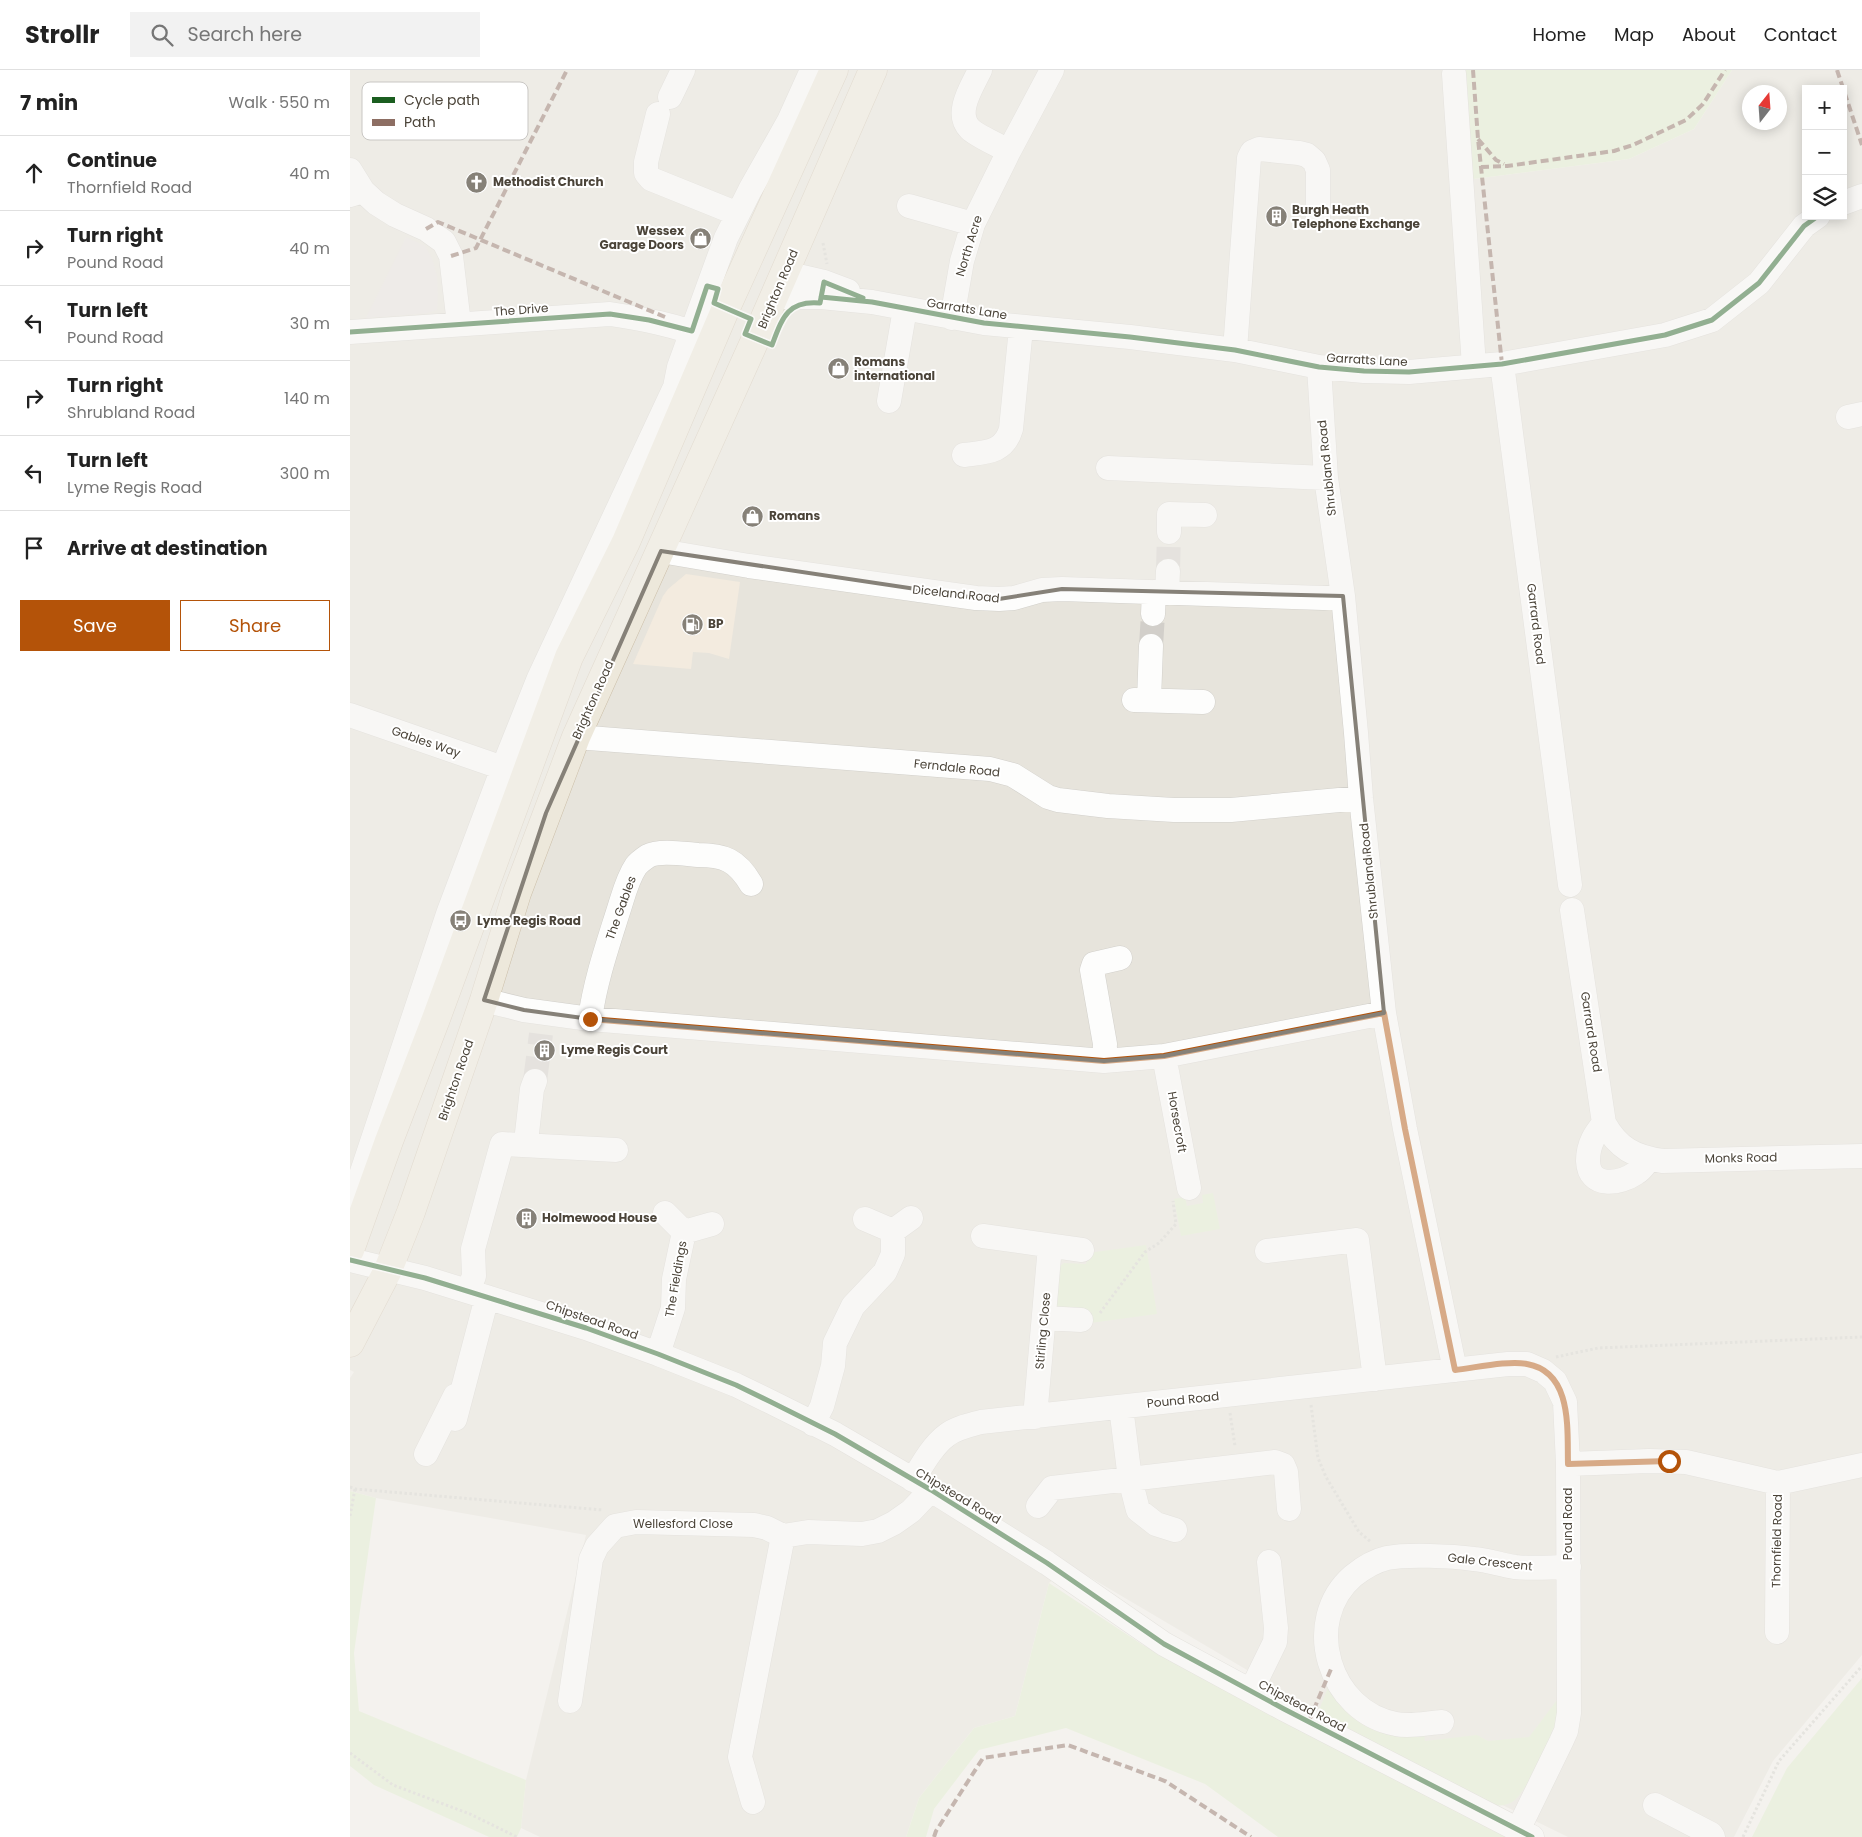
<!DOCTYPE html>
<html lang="en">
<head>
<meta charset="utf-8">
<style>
  :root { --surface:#fff; --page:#f2f2f2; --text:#222; --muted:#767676; --line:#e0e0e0; --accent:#b45309 }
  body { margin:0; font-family:Poppins,sans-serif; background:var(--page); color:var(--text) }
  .controls { position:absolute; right:15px; top:15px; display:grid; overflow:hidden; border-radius:0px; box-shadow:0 2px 12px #0003 }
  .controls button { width:45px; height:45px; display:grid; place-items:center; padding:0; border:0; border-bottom:1px solid var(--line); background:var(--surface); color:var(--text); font:25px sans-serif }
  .compass { position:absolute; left:1392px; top:15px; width:45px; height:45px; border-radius:50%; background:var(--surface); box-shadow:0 2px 12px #0003; rotate:17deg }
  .stop { position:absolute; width:15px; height:15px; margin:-11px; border:4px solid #b45309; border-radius:50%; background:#fff }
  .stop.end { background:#b45309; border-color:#fff; box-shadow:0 1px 5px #0008 }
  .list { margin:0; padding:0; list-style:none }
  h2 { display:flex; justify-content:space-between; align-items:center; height:65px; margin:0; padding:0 20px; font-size:21px }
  h2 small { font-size:16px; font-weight:400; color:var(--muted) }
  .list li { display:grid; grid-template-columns:32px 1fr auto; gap:15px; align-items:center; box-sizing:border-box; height:75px; padding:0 20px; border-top:1px solid var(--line) }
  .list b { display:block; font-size:19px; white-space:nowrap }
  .list p { margin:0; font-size:16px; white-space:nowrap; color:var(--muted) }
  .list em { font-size:16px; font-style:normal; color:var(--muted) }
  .actions { display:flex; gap:10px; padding:15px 20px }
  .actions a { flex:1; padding:11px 0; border:1px solid var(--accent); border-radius:0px; text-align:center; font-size:18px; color:var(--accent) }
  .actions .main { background:var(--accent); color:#fff }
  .icon { flex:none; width:28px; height:28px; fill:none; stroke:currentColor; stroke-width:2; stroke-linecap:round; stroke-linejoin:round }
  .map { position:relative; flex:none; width:1512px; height:1767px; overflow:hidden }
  header { display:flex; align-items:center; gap:30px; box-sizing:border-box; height:70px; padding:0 25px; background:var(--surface); border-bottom:1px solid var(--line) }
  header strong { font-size:24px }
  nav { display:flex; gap:28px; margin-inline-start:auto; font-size:18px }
  .search { width:350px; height:45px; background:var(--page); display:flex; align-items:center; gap:12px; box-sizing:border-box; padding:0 18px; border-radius:0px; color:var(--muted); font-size:19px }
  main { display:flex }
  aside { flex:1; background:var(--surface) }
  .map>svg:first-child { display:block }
</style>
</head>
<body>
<header>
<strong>Strollr</strong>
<div class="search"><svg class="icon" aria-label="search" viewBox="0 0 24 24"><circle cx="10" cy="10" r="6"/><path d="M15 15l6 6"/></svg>Search here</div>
<nav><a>Home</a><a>Map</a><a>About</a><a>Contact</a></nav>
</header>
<main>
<aside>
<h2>7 min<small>Walk · 550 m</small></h2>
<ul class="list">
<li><svg class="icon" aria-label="ahead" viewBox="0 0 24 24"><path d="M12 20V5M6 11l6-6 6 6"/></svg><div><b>Continue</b><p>Thornfield Road</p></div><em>40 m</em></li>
<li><svg class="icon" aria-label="right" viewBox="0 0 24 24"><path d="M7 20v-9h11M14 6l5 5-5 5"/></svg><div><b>Turn right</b><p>Pound Road</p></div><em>40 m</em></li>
<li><svg class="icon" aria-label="left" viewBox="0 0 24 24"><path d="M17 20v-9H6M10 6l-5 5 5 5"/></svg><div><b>Turn left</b><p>Pound Road</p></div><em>30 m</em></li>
<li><svg class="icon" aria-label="right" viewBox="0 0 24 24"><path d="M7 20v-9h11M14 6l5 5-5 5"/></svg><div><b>Turn right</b><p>Shrubland Road</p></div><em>140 m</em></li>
<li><svg class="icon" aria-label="left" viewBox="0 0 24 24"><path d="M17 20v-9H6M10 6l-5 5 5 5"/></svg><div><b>Turn left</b><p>Lyme Regis Road</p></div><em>300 m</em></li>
<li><svg class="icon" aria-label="arrive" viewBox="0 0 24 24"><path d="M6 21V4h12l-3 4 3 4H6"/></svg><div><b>Arrive at destination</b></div></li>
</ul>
<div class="actions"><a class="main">Save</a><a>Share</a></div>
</aside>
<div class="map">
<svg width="1512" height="1767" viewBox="0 0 1512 1767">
  <rect width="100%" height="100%" fill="#f4f2ee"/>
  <path fill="#e7e4dc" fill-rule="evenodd" d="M0,0H1113L1116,110L1279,89L1344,59L1382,0H1512V1585L1423,1691L1384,1767H1218L1004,1663L719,1495L699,1513L665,1646L624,1658L569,1728L556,1767H190L171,1758L176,1710L236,1465L26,1428L0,1421V1308L4,1302L0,1300ZM1456,19H1493V146H1456ZM1400,22H1430V52H1400Z"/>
  <path fill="#f3ebdf" d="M336,504L390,512L379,589L359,583L343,582L341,599L283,594L313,526L318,519Z"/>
  <path fill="#e1eecf" d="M1113,0H1382L1344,59L1279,89L1116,110Z
    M863,1123L870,1159L831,1166L824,1129L835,1127L837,1136L853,1133L852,1125Z
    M796,1175L807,1244L733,1254L706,1240L705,1200L714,1193L736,1194L738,1183Z
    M0,1421L26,1428L4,1583L9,1641L176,1710L171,1758L167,1767H139L24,1715L0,1696Z
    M699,1513L793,1575L1165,1767H928L855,1714L716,1658L629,1680L584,1739L576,1767H556L569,1728L624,1658L665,1646Z
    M1512,1608V1767H1402L1437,1698Z
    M979,1615L1074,1661L1075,1671L1127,1665L1138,1671L1179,1667L1210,1626V1651L1179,1719L1175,1717C1165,1732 1162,1735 1144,1736L1012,1667L969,1640Z"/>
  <path fill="#e6e3df" d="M56,167L75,176L82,188L87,206L88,228L87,240L78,243L16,248Z"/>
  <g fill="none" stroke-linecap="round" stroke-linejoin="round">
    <path stroke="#d2cfca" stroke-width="24" stroke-dasharray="24 12" stroke-linecap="butt" d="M818,501L819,462
      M801,576L803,544
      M185,1011L191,964"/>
    <defs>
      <path id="minor" d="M630,0C622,17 604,43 620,59C627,66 650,76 659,81
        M1104,4L1124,296
        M320,27L333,0
        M308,44L296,92V103L301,109L388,144
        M0,100L13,121
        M0,125L13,121L26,133L45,145L76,159L94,172L101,186L109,254
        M1493,133L1512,126
        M559,136L623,154
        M435,203L474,212L498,221
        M425,227H471L522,232L634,253L780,267L885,280L969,297L1014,301L1059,302L1152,294L1315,265L1362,250L1409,213L1454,156L1468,146
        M602,248L612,191L623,154L659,81L702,0
        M0,262L260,244C293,249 326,255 357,268
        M885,280L899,88L902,82L909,79L949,83L957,85L964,91L968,100V148
        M1152,294L1220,815
        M969,297L976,408L993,526L1006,663L1011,728L1034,943L1055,1059L1105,1300
        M539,331L555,239
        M1498,347L1512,344
        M614,385C636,382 654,383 661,359L671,258
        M758,398L976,408
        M819,462V444L855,445
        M311,481L399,496L626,528L649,529L664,528L692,520L712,519L973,528L993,526
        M817,523L818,501
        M803,544L804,522
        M784,630L853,632
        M799,630L801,576
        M0,645L153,698
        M226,667L640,699L663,705L698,727L708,730L758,736L824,740H881L1011,728
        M1222,840L1254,1053C1268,1078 1284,1087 1313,1091L1512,1086
        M134,930L174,940L240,949L754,991L814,986L1034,943
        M240,949C245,912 257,877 268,842C273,827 277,809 286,796C289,792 295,788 298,786C309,780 335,784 348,785C374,785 387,790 401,814
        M814,986L839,1118
        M754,991L755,974L742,900L744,894L770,888
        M1254,1053C1250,1058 1246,1063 1243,1069C1240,1075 1238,1084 1238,1091C1239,1119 1270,1114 1286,1103C1292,1100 1295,1094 1299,1089
        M177,1063L182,1019L185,1011
        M0,1138L98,844L153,698L189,608L325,317L329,297L376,168L400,120L439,51L462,0
        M315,1143L334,1162L362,1154
        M515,1149L543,1161L561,1148
        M633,1166L732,1180
        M917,1181L1007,1170L1025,1309
        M0,1190L75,1208L236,1258L308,1284L386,1315L421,1332L485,1364L581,1420L697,1493L814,1574L934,1639L1182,1767
        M118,1221L124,1206L123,1179L152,1074L266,1080
        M694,1248L731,1250
        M308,1284L323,1238L324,1209L334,1162
        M771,1337L780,1409L925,1392L933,1395L936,1402L939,1439
        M685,1347L700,1176
        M105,1349L137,1227
        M463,1354L472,1336L483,1296L485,1273L503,1236L535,1202L543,1184V1161
        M76,1384L105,1326
        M1218,1394L1299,1391L1336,1392L1428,1413L1427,1562
        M563,1410C572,1395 583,1375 597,1365C606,1358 620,1355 631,1352L1158,1294H1177L1193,1301L1205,1311L1215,1332L1218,1394L1219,1643L1216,1661L1211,1672L1168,1760
        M1428,1413L1512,1395
        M688,1436L702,1418L780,1409L788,1440L806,1454L825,1460
        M901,1621L925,1572L926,1558L919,1492
        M220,1631L241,1489L247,1476L265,1456L286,1452L404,1455L417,1458L433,1466L458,1462L512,1464L528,1461L544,1453L561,1441L581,1420
        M1092,1652C1077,1653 1060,1657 1046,1654C979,1642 951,1551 1003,1506C1013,1498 1024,1491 1037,1488C1057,1484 1102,1486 1124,1489C1138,1490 1151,1495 1165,1497C1183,1499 1201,1497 1219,1497
        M403,1732L390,1687L433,1466
        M1305,1735L1361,1764L1363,1767"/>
      <path id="highway" d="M0,1180L39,1071L86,949L219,587L276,472L376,238L484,0
        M0,1273L38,1200L61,1142L134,930L167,823L226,667L406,268L523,0"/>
    </defs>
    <use href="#minor" stroke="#d2d0cb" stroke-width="25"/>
    <use href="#highway" stroke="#ccbfa9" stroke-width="29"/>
    <path stroke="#d3d2cc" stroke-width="3" stroke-dasharray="2.5 2.5" stroke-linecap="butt" d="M473,173L477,194
      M750,1243L795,1182L809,1173L826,1154L823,1131
      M1206,1287L1248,1278L1512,1267
      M961,1335L968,1388L976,1407L1009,1462L1021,1472
      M880,1343L885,1376
      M0,1417L5,1419L253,1440
      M0,1446L5,1419
      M0,1683L43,1715L120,1744L167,1767
      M1393,1767L1429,1691L1512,1596"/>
    <use href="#minor" stroke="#fdfdfc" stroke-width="24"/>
    <use href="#highway" stroke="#ede8db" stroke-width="28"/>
    <path stroke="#8d6e63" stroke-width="4" stroke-dasharray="8 4" stroke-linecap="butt" d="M1123,0L1128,69L1152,294
      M1487,0L1512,75
      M1128,69L1146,90L1154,94
      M1131,97L1157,96L1264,81L1283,75L1336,50L1353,34L1375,0
      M76,159L88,152L315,247
      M101,186L126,178L217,0
      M959,1651L981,1599
      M584,1767L586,1761L633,1688L718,1675L815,1711L901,1767"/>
    <defs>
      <path id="cycleway" d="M471,227L522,232L634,253L780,267L885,280L969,297L1014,301L1059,302L1152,294L1315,265L1362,250L1409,213L1454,156L1468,146
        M0,262L260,244L299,250L342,261L357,216L368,219L364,233L401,249L395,264L422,275C432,249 437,230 470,233L474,212L513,228
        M0,1190L75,1208L236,1258L308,1284L386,1315L421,1332L485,1364L581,1420L697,1493L814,1574L934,1639L1182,1767"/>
    </defs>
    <use href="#cycleway" stroke="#fff" stroke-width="8"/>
    <use href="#cycleway" stroke="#1b5e20" stroke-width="5"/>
  </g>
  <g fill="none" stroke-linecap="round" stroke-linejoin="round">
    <path stroke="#b45309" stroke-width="6" d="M240,949L754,991L814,986L1034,943L1055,1059L1105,1300C1124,1298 1159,1290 1177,1294C1223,1302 1217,1360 1218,1394L1319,1391"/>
  </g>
  <path d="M0 0H1512V1767H0ZM311,481L626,528L649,529L712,519L993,526L1034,943L814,986L754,991L240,949L174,940L134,930L196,743Z" fill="#f4f2ee" fill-opacity=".55" fill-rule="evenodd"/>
  <path fill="none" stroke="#868178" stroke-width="4" stroke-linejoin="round" d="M311,481L626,528L649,529L712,519L993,526L1034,943L814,986L754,991L240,949L174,940L134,930L196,743Z"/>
  <defs>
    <symbol id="church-disc" viewBox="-11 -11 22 22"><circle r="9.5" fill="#868178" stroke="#fff"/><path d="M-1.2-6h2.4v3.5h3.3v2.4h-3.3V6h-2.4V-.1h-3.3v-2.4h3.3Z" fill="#fff"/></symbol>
    <symbol id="building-disc" viewBox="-11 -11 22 22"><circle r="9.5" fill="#868178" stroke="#fff"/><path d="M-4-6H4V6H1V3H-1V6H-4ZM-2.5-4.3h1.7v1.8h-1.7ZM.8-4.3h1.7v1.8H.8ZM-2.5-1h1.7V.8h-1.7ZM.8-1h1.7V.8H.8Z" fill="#fff"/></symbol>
    <symbol id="shop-disc" viewBox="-11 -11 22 22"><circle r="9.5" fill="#868178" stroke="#fff"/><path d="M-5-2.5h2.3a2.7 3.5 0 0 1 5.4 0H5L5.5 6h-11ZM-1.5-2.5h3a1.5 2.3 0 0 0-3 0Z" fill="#fff"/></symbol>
    <symbol id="fuel-disc" viewBox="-11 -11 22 22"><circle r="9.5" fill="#868178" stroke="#fff"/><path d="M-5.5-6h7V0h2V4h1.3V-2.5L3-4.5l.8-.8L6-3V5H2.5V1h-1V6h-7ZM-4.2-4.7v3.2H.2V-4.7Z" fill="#fff"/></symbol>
    <symbol id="bus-disc" viewBox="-11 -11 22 22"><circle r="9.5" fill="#868178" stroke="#fff"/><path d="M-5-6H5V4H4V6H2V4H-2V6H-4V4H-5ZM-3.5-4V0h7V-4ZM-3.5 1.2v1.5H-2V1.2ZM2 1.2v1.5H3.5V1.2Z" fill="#fff"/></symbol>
  </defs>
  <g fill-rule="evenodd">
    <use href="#church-disc" x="114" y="100" width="25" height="25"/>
    <use href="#building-disc" x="914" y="134" width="25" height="25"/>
    <use href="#shop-disc" x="338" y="156" width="25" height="25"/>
    <use href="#shop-disc" x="476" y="286" width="25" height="25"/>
    <use href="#shop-disc" x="390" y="434" width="25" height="25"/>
    <use href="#fuel-disc" x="330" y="542" width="25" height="25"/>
    <use href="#bus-disc" x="98" y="838" width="25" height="25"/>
    <use href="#building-disc" x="182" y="968" width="25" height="25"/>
    <use href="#building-disc" x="164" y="1136" width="25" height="25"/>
  </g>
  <g text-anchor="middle" stroke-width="4" stroke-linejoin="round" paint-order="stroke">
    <g font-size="12" font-weight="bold" fill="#4b4439" stroke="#fff" text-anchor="start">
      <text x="143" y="116">Methodist Church</text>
      <text x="942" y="144">Burgh Heath<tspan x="942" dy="14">Telephone Exchange</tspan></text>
      <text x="334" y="165" text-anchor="end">Wessex<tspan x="334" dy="14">Garage Doors</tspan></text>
      <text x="504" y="296">Romans<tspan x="504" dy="14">international</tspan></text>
      <text x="419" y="450">Romans</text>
      <text x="358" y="558">BP</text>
      <text x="127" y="855">Lyme Regis Road</text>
      <text x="211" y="984">Lyme Regis Court</text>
      <text x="192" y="1152">Holmewood House</text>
    </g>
    <g font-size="12" fill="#4b4439" stroke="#fff">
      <text transform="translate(619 176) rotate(-73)" y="4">North Acre</text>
      <text transform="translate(428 219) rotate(-67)" y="4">Brighton Road</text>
      <text transform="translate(617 239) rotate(9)" y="4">Garratts Lane</text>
      <text transform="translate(171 240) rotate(-4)" y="4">The Drive</text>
      <text transform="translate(1017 290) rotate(3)" y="4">Garratts Lane</text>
      <text transform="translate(977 398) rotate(-96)" y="4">Shrubland Road</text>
      <text transform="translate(606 524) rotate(6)" y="4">Diceland Road</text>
      <text transform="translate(1186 554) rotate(83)" y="4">Garrard Road</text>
      <text transform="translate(243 630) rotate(-66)" y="4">Brighton Road</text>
      <text transform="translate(76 672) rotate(19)" y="4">Gables Way</text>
      <text transform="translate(607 698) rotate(6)" y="4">Ferndale Road</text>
      <text transform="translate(1019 801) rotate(-96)" y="4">Shrubland Road</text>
      <text transform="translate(271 838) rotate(-70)" y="4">The Gables</text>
      <text transform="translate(1241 962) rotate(81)" y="4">Garrard Road</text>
      <text transform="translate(106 1010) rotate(-71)" y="4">Brighton Road</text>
      <text transform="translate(827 1052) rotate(80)" y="4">Horsecroft</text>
      <text transform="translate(1391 1088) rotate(-1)" y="4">Monks Road</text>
      <text transform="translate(326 1209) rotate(-80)" y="4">The Fieldings</text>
      <text transform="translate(242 1250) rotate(19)" y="4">Chipstead Road</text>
      <text transform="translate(693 1261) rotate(-85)" y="4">Stirling Close</text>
      <text transform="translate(833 1330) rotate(-6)" y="4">Pound Road</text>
      <text transform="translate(608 1426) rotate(31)" y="4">Chipstead Road</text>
      <text x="333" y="1458">Wellesford Close</text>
      <text transform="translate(1218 1454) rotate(-90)" y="4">Pound Road</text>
      <text transform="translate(1427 1471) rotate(-89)" y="4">Thornfield Road</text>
      <text transform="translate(1140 1492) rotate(6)" y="4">Gale Crescent</text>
      <text transform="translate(952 1636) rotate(28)" y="4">Chipstead Road</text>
    </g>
  </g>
  <rect x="12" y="12" width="166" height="58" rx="8" fill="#fff" stroke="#c9c7c4" stroke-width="1"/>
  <rect x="22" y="27" width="23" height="6" fill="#1b5e20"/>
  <rect x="22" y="49" width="23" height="7" fill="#8d6e63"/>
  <g font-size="14" fill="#4b4439">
    <text x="54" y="35">Cycle path</text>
    <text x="54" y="57">Path</text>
  </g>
</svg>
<div class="controls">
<button>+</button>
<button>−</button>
<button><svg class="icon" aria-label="layers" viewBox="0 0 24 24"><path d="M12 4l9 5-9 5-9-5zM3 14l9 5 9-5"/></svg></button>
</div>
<svg class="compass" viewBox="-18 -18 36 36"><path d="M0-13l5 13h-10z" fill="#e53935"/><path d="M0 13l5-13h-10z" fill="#767676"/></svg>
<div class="stop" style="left:1319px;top:1391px"></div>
<div class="stop end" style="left:240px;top:949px"></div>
</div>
</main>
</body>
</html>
